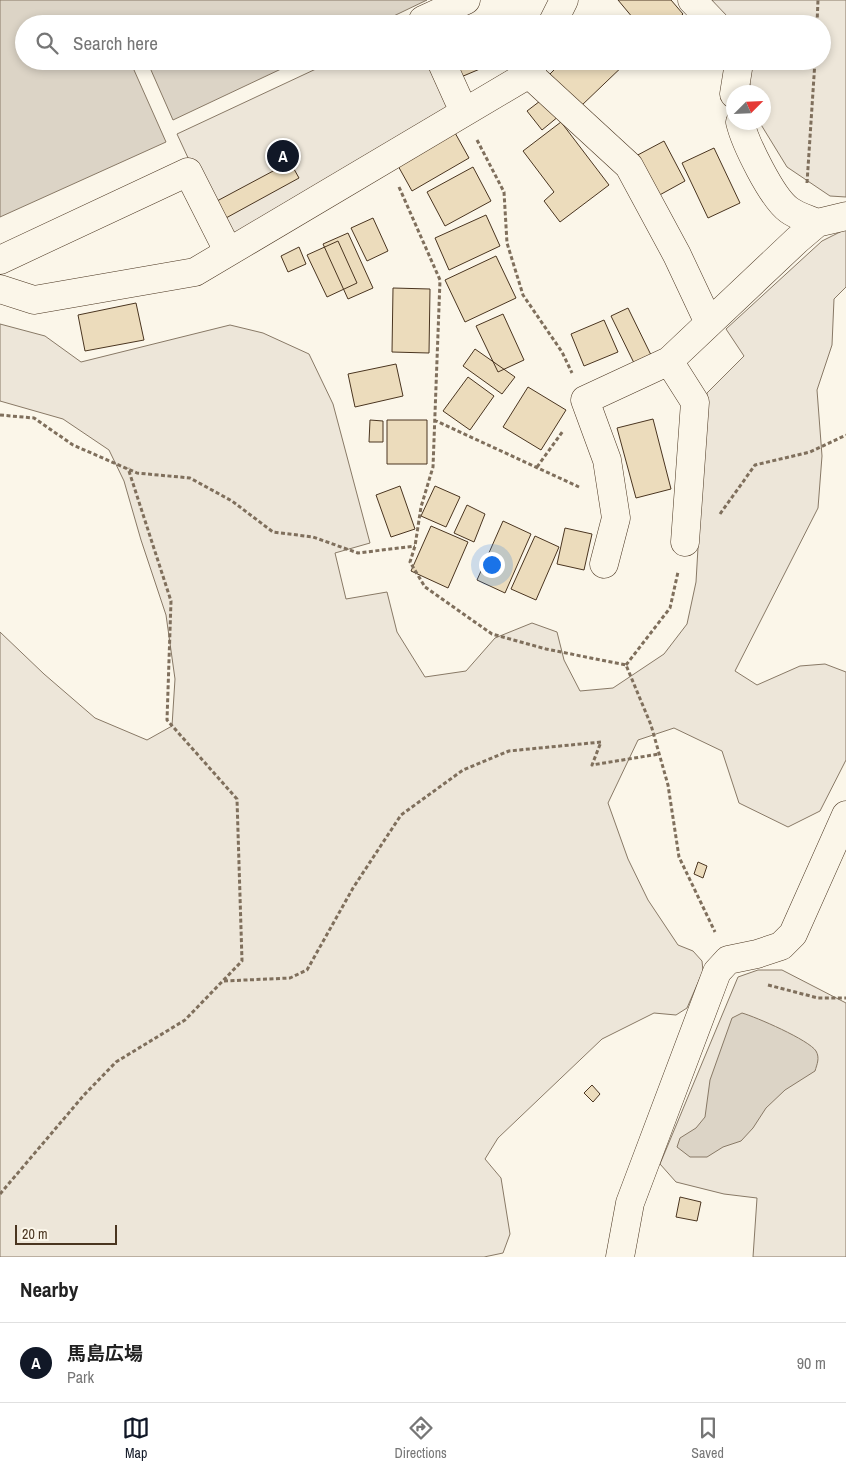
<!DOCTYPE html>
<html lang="en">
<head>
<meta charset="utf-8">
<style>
  :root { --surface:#fff; --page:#f6f6f6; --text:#222; --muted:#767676; --line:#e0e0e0; --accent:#111827 }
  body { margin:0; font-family:"Archivo Narrow","Noto Sans JP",sans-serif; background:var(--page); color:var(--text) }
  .compass { position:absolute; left:726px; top:85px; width:45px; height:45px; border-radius:50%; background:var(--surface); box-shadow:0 2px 8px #0003; rotate:66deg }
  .scale { position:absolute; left:15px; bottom:12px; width:102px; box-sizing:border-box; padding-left:5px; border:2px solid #4a3520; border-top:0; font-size:14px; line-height:18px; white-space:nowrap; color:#4a3520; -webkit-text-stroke:4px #fbf6e9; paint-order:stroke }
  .you { position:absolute; left:491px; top:564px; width:18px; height:18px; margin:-12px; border:4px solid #fff; border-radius:50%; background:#1a73e8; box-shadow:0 0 0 8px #1a73e833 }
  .badge { display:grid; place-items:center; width:32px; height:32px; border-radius:50%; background:var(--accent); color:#fff; font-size:16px; font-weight:700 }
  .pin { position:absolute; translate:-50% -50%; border:2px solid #fff; box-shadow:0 1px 5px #0006 }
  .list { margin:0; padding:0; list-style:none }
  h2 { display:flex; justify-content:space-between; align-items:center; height:65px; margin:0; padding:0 20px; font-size:21px }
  h2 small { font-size:16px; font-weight:400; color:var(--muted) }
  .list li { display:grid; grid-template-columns:32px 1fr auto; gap:15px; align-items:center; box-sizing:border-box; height:80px; padding:0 20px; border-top:1px solid var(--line) }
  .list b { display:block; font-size:19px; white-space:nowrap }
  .list p { margin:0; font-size:16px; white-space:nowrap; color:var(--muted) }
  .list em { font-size:16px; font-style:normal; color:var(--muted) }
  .icon { flex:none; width:28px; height:28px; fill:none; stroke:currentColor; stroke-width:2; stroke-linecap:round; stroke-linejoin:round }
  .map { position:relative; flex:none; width:846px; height:1257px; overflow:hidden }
  .search { position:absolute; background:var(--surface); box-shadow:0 2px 8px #0003; left:15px; right:15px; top:15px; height:55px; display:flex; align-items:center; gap:12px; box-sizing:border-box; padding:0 18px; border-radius:28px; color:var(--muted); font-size:19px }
  .sheet { height:145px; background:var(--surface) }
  nav { display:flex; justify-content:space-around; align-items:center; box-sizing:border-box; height:70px; border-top:1px solid var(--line); background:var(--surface); font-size:14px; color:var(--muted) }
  nav a { display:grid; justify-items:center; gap:2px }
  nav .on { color:var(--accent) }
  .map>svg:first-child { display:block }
</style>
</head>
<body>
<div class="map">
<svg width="846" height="1257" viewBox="0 0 846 1257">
  <rect width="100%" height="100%" fill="#fbf6e9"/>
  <path fill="#ede6d9" stroke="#887966" d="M705,0H846V197L830,196L787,167L760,123L764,122V92H752L744,61H822V24H729Z
    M333,61H435L454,111L227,242L177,134Z
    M846,229V287L834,299L832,345L817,390L822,456L818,508L735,671L757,685L800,666L825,664L846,672V760L820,811L788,827L739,803L722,751L674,728L638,740L608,803L628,859L648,900L678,945L693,951L702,961L703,971L687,1008L676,1015L654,1013L602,1039L498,1138L485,1159L501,1178L510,1234L503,1253L484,1257H0V632L44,674L95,718L147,740L172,726L175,679L166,615L141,540L124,481L109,450L63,419L0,401V324L45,336L81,362L230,325L263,333L309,354L333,404L370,543L335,553L346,599L387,592L397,632L425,677L466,671L495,638L532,623L557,632L564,660L580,691L613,688L664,654L687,624L696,582L707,393L744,356L726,329L822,241Z
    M758,970H782L846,1003V1257H753L757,1198L724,1194L676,1182L660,1164L738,977Z"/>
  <path fill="#dcd4c6" stroke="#887966" d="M0,0H427L377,24H24V61H130L166,142L0,217Z
    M147,61H298L173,120Z
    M742,1013C756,1017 809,1040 816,1051C820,1058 817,1064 815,1071L785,1090L766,1108L753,1128L741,1141L723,1147L707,1157H690L677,1147L680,1138L696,1128L705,1117L710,1080L732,1018Z"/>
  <path fill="#ecdcbc" stroke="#4a3520" d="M618,0H671L683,14L672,24H638Z
    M454,61H494V63L461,77Z
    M563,61H628L581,106L550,74Z
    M544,98L559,116L542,130L527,111Z
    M561,122L609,185L560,222L544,201L554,192L523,151Z
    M454,131L469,158L412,191L397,164Z
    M664,141L685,181L656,197L634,157Z
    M714,148L740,203L708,218L682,163Z
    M290,162L299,178L226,218L217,201Z
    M473,167L491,201L445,226L427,192Z
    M486,215L500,246L449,270L435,238Z
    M373,218L388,251L367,261L351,228Z
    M348,233L373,288L348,299L323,244Z
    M338,241L357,283L327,297L307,255Z
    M299,247L306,264L288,272L281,256Z
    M496,256L516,298L465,322L445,280Z
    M393,288L430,289L429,353L392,352Z
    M136,303L144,340L85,351L78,315Z
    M628,308L651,355L634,363L611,316Z
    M503,314L524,360L498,372L476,326Z
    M604,320L618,352L584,366L571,334Z
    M475,349L515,377L502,394L463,366Z
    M396,364L403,396L355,407L348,374Z
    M468,377L494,396L470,430L443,411Z
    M528,387L566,410L541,450L503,427Z
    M653,419L671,489L636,498L617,428Z
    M370,420L383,421V442H369Z
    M387,420H427V464H387Z
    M400,486L415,529L391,537L376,495Z
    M435,486L460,497L446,527L421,516Z
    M467,505L485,514L474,542L454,533Z
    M503,521L531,534L505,593L477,580Z
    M431,526L468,542L448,588L411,571Z
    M565,528L592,534L584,570L557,564Z
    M535,536L559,547L536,600L511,589Z
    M698,862L707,866L703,878L694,874Z
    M592,1085L600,1094L593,1102L584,1093Z
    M680,1197L701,1202L697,1221L676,1217Z"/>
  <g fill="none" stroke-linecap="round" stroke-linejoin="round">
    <defs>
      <path id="minor" d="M692,0L715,24
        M425,24L423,20L466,0
        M552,24L564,0
        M441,61L464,112
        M529,74L629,166L677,255L709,323
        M734,94L738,69L736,61
        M740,122C745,143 772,198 789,210C797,216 808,219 817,223
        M0,260L188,172L228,251
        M0,289L34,300L195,272L529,74L535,61
        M669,361L695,402L685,542
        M604,564L616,518L607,460L585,400L669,361L797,240L817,223L846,216
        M620,1257L630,1203L717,972L728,960L757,954L781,946L793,934L846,815"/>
    </defs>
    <use href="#minor" stroke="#4a3520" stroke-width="29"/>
    <path stroke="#7f6f5c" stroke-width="3" stroke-dasharray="4 2.5" stroke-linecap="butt" d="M817,24L818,0
      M477,140L504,192L507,243L523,295L562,352L572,373
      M807,183L815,61
      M399,187L440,280L433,467L421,507L415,546L410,562L425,587L492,634L546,649L626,665L651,725L668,785L679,857L715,932
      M0,415L34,418L73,445L137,473L190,478L232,501L273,532L313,537L358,553L415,546
      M434,420L579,487
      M537,467L563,431
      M720,514L755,465L810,452L846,435
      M626,665L670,608L678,572
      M224,981L290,978L307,970L353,888L401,815L463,770L509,751L601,742L592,765L659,754
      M768,985L818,998H846
      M0,1194L84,1095L116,1062L185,1020L242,961L237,799L167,720L171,601L128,468"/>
    <use href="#minor" stroke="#fbf6e9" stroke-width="28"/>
  </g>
</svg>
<svg class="compass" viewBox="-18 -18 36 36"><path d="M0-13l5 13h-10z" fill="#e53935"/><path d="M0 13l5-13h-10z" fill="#767676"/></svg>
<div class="scale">20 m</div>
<div class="you"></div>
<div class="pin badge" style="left:283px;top:156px">A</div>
<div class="search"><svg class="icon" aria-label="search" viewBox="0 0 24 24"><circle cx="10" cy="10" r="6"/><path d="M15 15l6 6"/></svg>Search here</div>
</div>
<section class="sheet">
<h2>Nearby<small></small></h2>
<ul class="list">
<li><span class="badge">A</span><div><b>馬島広場</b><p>Park</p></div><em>90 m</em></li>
</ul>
</section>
<nav>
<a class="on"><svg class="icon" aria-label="map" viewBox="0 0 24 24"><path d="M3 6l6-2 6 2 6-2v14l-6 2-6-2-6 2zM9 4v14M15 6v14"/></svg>Map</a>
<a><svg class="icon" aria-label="directions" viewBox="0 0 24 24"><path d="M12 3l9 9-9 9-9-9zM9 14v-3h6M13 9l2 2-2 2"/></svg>Directions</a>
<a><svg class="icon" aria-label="saved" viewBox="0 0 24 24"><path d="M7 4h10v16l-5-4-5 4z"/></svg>Saved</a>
</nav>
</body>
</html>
